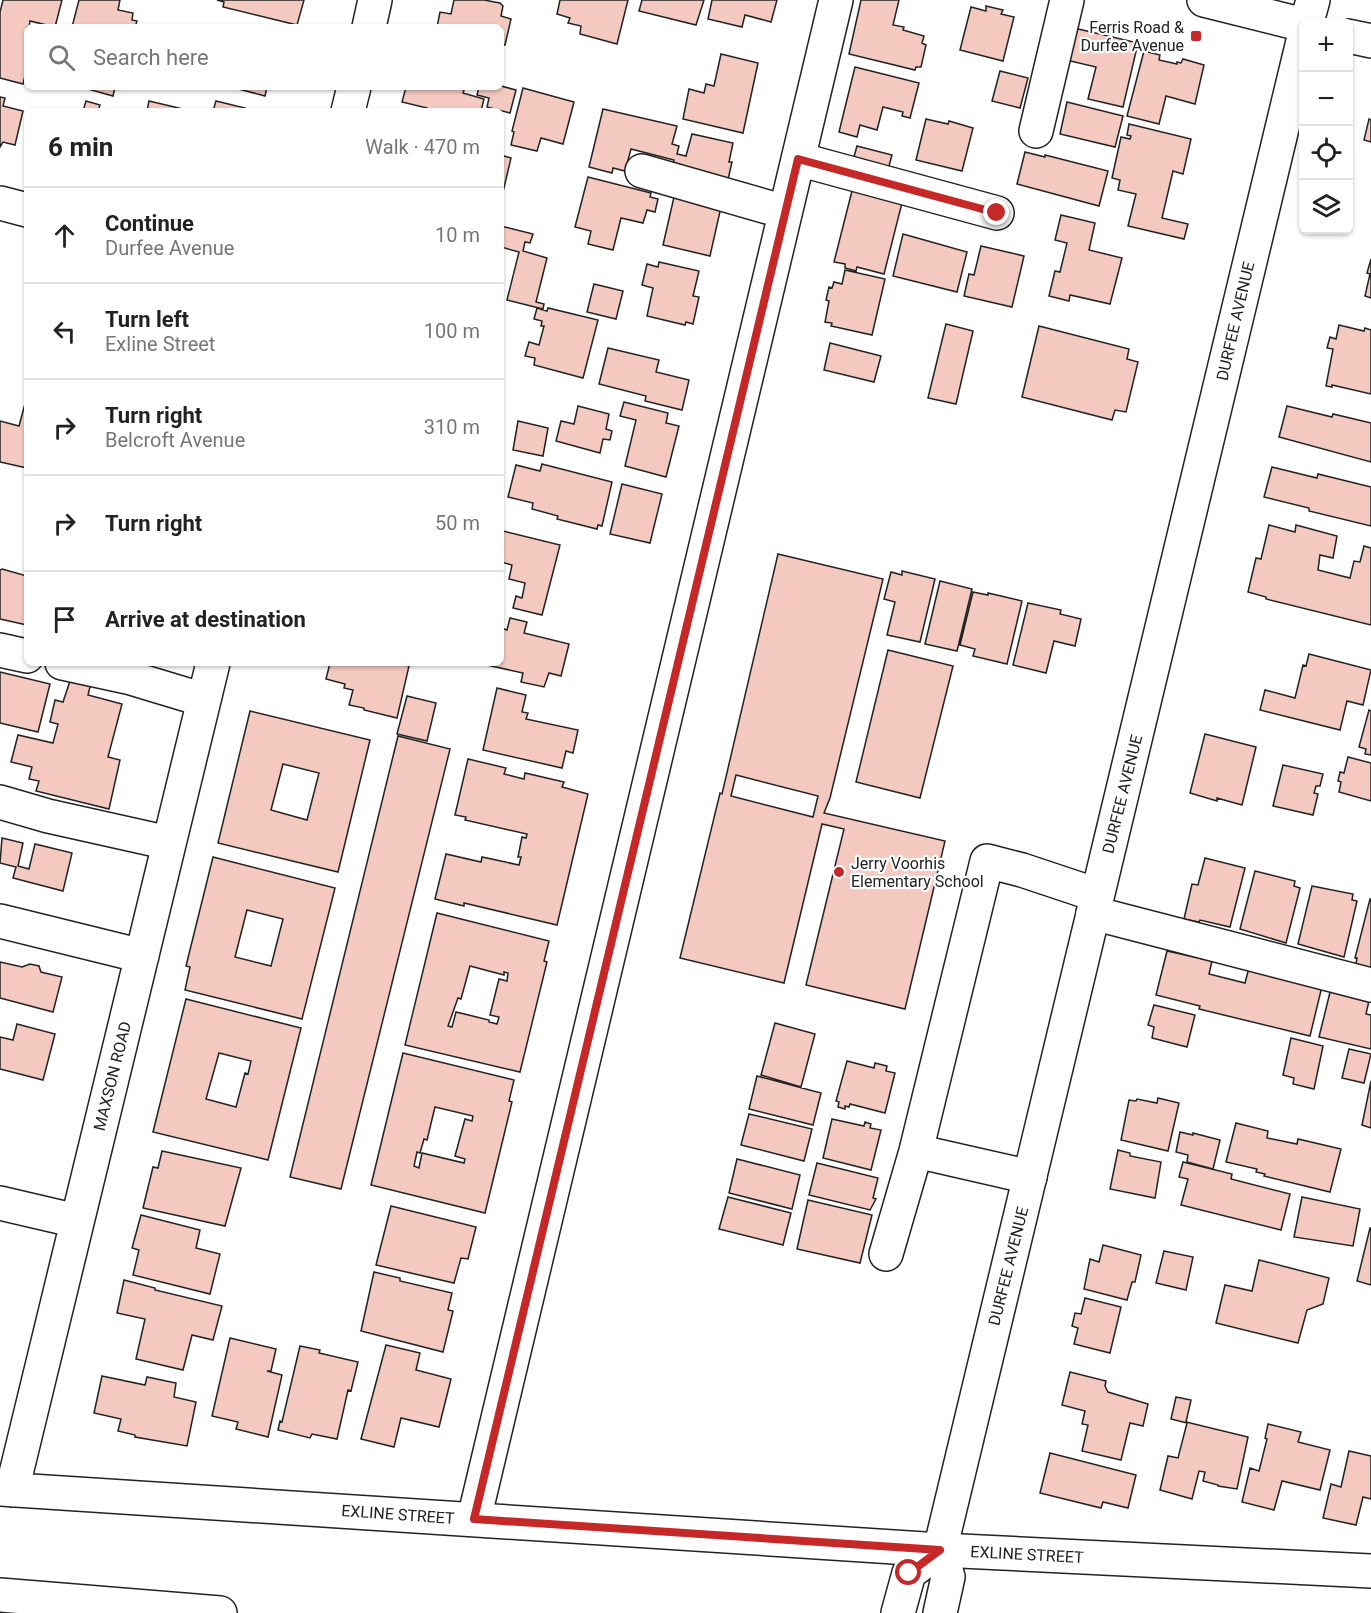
<!DOCTYPE html>
<html lang="en">
<head>
<meta charset="utf-8">
<style>
  :root { --surface:#fff; --page:#f6f6f6; --text:#222; --muted:#767676; --line:#e0e0e0 }
  body { margin:0; font-family:Roboto,sans-serif; background:var(--page); color:var(--text) }
  .controls { position:absolute; right:18px; top:18px; display:grid; overflow:hidden; border-radius:9px; box-shadow:0 2px 4px #0004 }
  .controls button { width:54px; height:54px; display:grid; place-items:center; padding:0; border:0; border-bottom:2px solid var(--line); background:var(--surface); color:var(--text); font:30px sans-serif }
  .stop { position:absolute; width:18px; height:18px; margin:-14px; border:4px solid #c62828; border-radius:50%; background:#fff }
  .stop.end { background:#c62828; border-color:#fff; box-shadow:0 2px 6px #0008 }
  .list { margin:0; padding:0; list-style:none }
  h2 { display:flex; justify-content:space-between; align-items:center; height:78px; margin:0; padding:0 24px; font-size:26px }
  h2 small { font-size:20px; font-weight:400; color:var(--muted) }
  .list li { display:grid; grid-template-columns:39px 1fr auto; gap:18px; align-items:center; box-sizing:border-box; height:96px; padding:0 24px; border-top:2px solid var(--line) }
  .list b { display:block; font-size:22px; white-space:nowrap }
  .list p { margin:0; font-size:20px; white-space:nowrap; color:var(--muted) }
  .list em { font-size:20px; font-style:normal; color:var(--muted) }
  .icon { flex:none; width:33px; height:33px; fill:none; stroke:currentColor; stroke-width:2; stroke-linecap:round; stroke-linejoin:round }
  .map { position:relative; flex:none; width:1371px; height:1613px; overflow:hidden }
  .search { position:absolute; background:var(--surface); box-shadow:0 2px 4px #0004; left:24px; top:24px; width:480px; height:66px; display:flex; align-items:center; gap:15px; box-sizing:border-box; padding:0 21px; border-radius:9px; color:var(--muted); font-size:22px }
  .panel { position:absolute; background:var(--surface); box-shadow:0 2px 4px #0004; left:24px; top:108px; width:480px; height:558px; border-radius:9px }
  .map>svg:first-child { display:block }
</style>
</head>
<body>
<div class="map">
<svg width="1371" height="1613" viewBox="0 0 1371 1613">
  <rect width="100%" height="100%" fill="#fff"/>
  <path fill="#f3c9c0" stroke="#222" stroke-width="1.5" fill-rule="evenodd" d="M3,0H62L55,27L30,21L29,27H27V68L23,84L0,78V12Z
    M79,0H120L118,10L133,13L132,20L137,21L135,27H72Z
    M217,0H304L297,25L223,7L224,2Z
    M454,0H484L500,3L503,6L501,16L511,19L505,45L501,44V27H437L440,12L451,14Z
    M560,0H628L617,44L580,34L581,26L568,23L570,18L557,14Z
    M642,0H704L696,25L639,11Z
    M712,0H777L771,22L745,15L742,27L708,19Z
    M861,0H899L893,25L904,27L903,30L924,36L922,43L926,45L921,67H916L915,70L849,54Z
    M986,6L1003,10L1001,14L1014,17L1003,61L960,50L971,7L986,11Z
    M1070,27L1138,43L1123,107L1088,99L1096,67L1062,59Z
    M1144,51L1160,55L1159,60L1177,64V62L1181,63L1183,59L1204,65L1195,104L1166,96L1159,124L1127,116Z
    M721,54L758,63L743,133L683,119L689,89L704,93L706,84L714,86Z
    M855,67L919,83L910,118L902,116L903,112L883,107L877,130L860,125L857,137L839,132Z
    M1000,71L1028,78L1020,108L992,101Z
    M501,86L516,90L510,113L487,107L489,98L477,95L479,87Z
    M81,87H115L113,96Z
    M231,87H267L265,96Z
    M406,87H465L463,93L484,99L481,111H426L427,108L402,102Z
    M523,88L574,102L563,144L541,138L537,151L511,145L514,132L512,131Z
    M0,97L5,98L3,106L23,111L15,145L3,142L0,147Z
    M86,101L100,105L98,111H83Z
    M149,101L183,109L182,111H147Z
    M216,101L245,108L244,111H213Z
    M1067,102L1123,116L1115,147L1060,134Z
    M603,109L677,126L672,144L679,146L677,154L686,156L692,134L733,143L729,162H732L727,184L672,171L674,160L631,149L625,171L613,168L612,173L589,167Z
    M926,119L948,124L949,121L973,128L962,171L916,160Z
    M1369,119L1371,120V142L1364,140Z
    M1129,124L1191,139L1183,174L1173,171L1162,218L1188,224L1184,239L1128,226L1136,194L1118,190L1120,180L1112,178L1121,137L1130,139L1131,136L1127,135Z
    M857,146L892,155L887,173L852,164Z
    M1025,152L1045,157V155L1108,171L1099,206L1017,184Z
    M501,155L511,158L503,192L501,191Z
    M588,177L651,193L650,197L658,199L655,212L647,210L643,223L621,218L613,250L588,244L591,231L575,227Z
    M854,183L904,195L884,274L857,267L856,271L845,268V264L834,262Z
    M674,197L721,207L710,256L663,245Z
    M1061,215L1095,223L1089,250L1122,258L1110,304L1070,295L1069,301L1049,296L1055,271L1060,272L1067,243L1055,240Z
    M501,226L533,234L530,243L525,242L523,251L547,258L536,302L544,304L543,309L507,300L519,252L501,247Z
    M903,234L967,252L957,292L893,276Z
    M981,246L1024,256L1012,307L964,296L969,274L974,275Z
    M1371,259V298L1365,296L1370,274L1367,273Z
    M659,262L699,271L693,296L699,297L693,324L686,322L685,325L647,316L653,288L642,285L647,264L658,267Z
    M845,270L885,279L872,335L831,326L832,323L825,322L829,301L826,300L829,287L832,288L834,282L842,284Z
    M594,284L623,291L616,319L587,312Z
    M537,308L547,311L548,308L598,320L583,378L534,365L535,358L525,356L529,342L539,345L544,326H541L542,321L534,319Z
    M946,324L973,331L956,404L928,398Z
    M1339,325L1364,331L1365,328L1371,330V394L1332,385V387L1326,386L1333,349L1327,348L1330,337L1336,339Z
    M1039,326L1129,349L1127,359L1138,362L1126,412L1115,410L1112,420L1022,397Z
    M830,343L881,356L874,382L824,370Z
    M608,348L659,360L656,372L689,380L682,410L645,401L646,396L599,384Z
    M26,400H27V468L0,462V421L19,426Z
    M624,402L668,413L666,423L679,426L666,477L625,466L636,420L620,416Z
    M578,406L609,414L606,429L612,431L610,440L603,439L600,453L556,441L561,421L574,424Z
    M1287,406L1332,417L1333,414L1371,423V462L1279,437Z
    M518,421L548,428L543,456L513,450Z
    M542,464L612,482L602,526L598,525L597,529L557,519L558,516L532,509L533,503L508,497L516,465L540,471Z
    M1272,467L1317,478L1318,474L1371,487V526L1309,511V508L1264,497Z
    M622,484L662,494L650,543L610,534Z
    M1269,525L1295,532L1296,525L1337,536L1333,558L1320,555L1318,570L1350,578L1354,561L1360,562L1364,546L1371,548V625L1266,599V597L1248,592L1256,558L1261,559Z
    M503,531L560,545L542,615L513,608L516,596L522,598L525,583L509,579L512,565L501,562Z
    M778,554L883,579L830,798L824,813L945,841L905,1009L806,985L844,829L822,824L784,983L680,958L720,793L722,794ZM736,775L818,796L813,817L731,796Z
    M2,569L27,576V625L0,619V570Z
    M902,571L935,579L920,642L887,635L895,602L884,599L891,572L902,575Z
    M940,581L972,589L957,651L925,644Z
    M973,592L988,595V593L1022,601L1007,664L973,656L975,649L960,645Z
    M1028,603L1061,610L1060,614L1081,619L1075,646L1054,641L1046,673L1013,665Z
    M510,618L527,622L524,633L569,644L561,676L549,673L544,687L521,682L523,673L478,663H501V628L507,630Z
    M888,650L953,666L920,798L856,782Z
    M1309,654L1371,670L1363,705L1347,701L1340,730L1260,710L1265,690L1295,698L1303,665L1306,666Z
    M330,663H398L409,666L397,718L364,710V708L349,705L353,690L344,688L345,684L326,679Z
    M0,672L50,684L38,732L0,723Z
    M71,678L91,683L88,695L122,704L108,757L120,760L109,809L36,791L39,781L29,779L32,767L11,762L18,735L53,743L58,724L50,722L55,700L63,702Z
    M497,688L526,695L522,712L528,713L526,719L578,730L573,753L566,751L562,768L483,750Z
    M407,696L436,703L427,741L397,734Z
    M1369,710L1371,711V755L1365,754L1366,749L1359,747Z
    M250,711L370,740L338,872L218,843ZM283,764L319,773L307,820L271,810Z
    M1205,734L1256,747L1242,805L1217,798V801L1190,793Z
    M398,736L450,749L341,1189L290,1177Z
    M1348,757L1371,763V801L1339,792L1341,782L1338,781L1340,772L1344,773Z
    M468,759L506,768L504,774L524,779L525,773L564,782L562,787L588,794L557,925L464,903V906L435,899L446,854L481,862L482,857L519,865L521,857H518L522,837L526,838L527,834L465,820L466,817L455,815Z
    M1283,765L1323,774L1320,786H1316L1314,793L1318,794L1313,815L1273,806Z
    M2,838L23,843L18,866L29,869L35,844L72,853L63,891L13,878L16,867L0,863Z
    M213,857L335,888L302,1019L185,990L190,967L186,966ZM247,910L283,919L271,966L235,957Z
    M1205,858L1245,868L1230,927L1200,920L1199,922L1184,919L1192,884L1198,885Z
    M1255,871L1295,881L1294,886L1300,888L1286,943L1240,929Z
    M1312,886L1353,894L1352,900L1357,901L1344,957L1298,944Z
    M1370,899L1371,900V974L1355,970L1357,958H1355Z
    M437,913L549,941L544,961L547,962L520,1072L405,1045ZM470,966L504,975V972L508,973L507,981L499,979L490,1015L499,1017L497,1024L489,1022V1020L456,1012L452,1027L448,1026L458,998L461,999Z
    M1167,951L1212,961L1209,974L1245,983L1251,960L1324,978L1310,1036L1199,1009L1200,1006L1156,995Z
    M0,962L22,967L30,964L39,966L41,972L62,977L53,1012L0,998Z
    M1333,980L1371,992L1366,1014L1371,1015V1049L1319,1037Z
    M186,999L301,1028L268,1160L153,1132ZM219,1053L251,1061L248,1074L245,1073L236,1107L206,1099Z
    M1154,1005L1195,1015L1187,1047L1152,1038L1154,1027L1148,1025Z
    M775,1023L815,1034L801,1087L761,1075Z
    M17,1024L55,1034L43,1080L0,1069V1037L13,1040Z
    M1291,1038L1323,1046L1314,1089L1293,1084L1294,1078L1283,1075Z
    M1349,1049L1371,1054L1364,1083L1342,1078Z
    M403,1053L514,1080L509,1101L512,1102L485,1213L371,1185ZM435,1107L473,1116L472,1121L465,1119L455,1156L465,1159L464,1163L422,1153L419,1168L414,1166L417,1152L420,1153L424,1139L427,1140Z
    M847,1061L874,1068L875,1063L887,1066L886,1071L895,1073L885,1113L850,1104L849,1107L845,1106V1109L838,1107L839,1102L836,1101Z
    M757,1076L821,1093L813,1125L749,1109Z
    M1371,1081V1128L1362,1125Z
    M1158,1098L1179,1103L1168,1151L1121,1140L1129,1100L1136,1101L1137,1099L1157,1103Z
    M749,1114L812,1129L804,1161L741,1145Z
    M832,1119L864,1126L865,1122L871,1124L870,1128L881,1130L871,1170L823,1158Z
    M1236,1123L1268,1131L1267,1138L1297,1144L1298,1139L1341,1149L1330,1192L1264,1176L1265,1174L1256,1172L1257,1169L1226,1162Z
    M1180,1132L1193,1135V1133L1220,1140L1213,1169L1187,1162L1188,1155L1176,1152Z
    M1118,1150L1130,1153V1156L1161,1162L1155,1198L1110,1189Z
    M162,1151L241,1168L225,1226L143,1208L153,1167L158,1168Z
    M737,1159L800,1175L792,1209L729,1193Z
    M1183,1162L1232,1174L1231,1179L1290,1194L1281,1230L1181,1205L1188,1179L1179,1177Z
    M817,1163L878,1178L873,1198L876,1199L870,1210L809,1195Z
    M728,1197L791,1213L783,1245L719,1229Z
    M1302,1197L1360,1209L1353,1246L1294,1237Z
    M808,1200L872,1215L860,1263L797,1249Z
    M391,1206L476,1227L468,1259L461,1258L454,1283L376,1265Z
    M141,1215L200,1230L196,1248L220,1254L210,1294L133,1275L139,1250L132,1248Z
    M1370,1228H1371V1285L1357,1281Z
    M1103,1245L1141,1255L1135,1282H1132L1127,1300L1084,1289L1090,1259L1099,1262Z
    M1164,1251L1193,1257L1186,1290L1156,1283Z
    M1259,1260L1329,1278L1323,1304L1307,1310L1298,1343L1216,1323L1225,1285L1252,1291Z
    M374,1272L400,1278V1281L452,1293L448,1310L453,1311L443,1352L361,1331Z
    M124,1280L155,1288V1290L222,1306L213,1340L192,1335L183,1370L136,1359L145,1319L117,1313Z
    M1085,1298L1121,1307L1110,1353L1074,1344L1078,1328L1072,1326L1075,1313L1081,1314Z
    M230,1338L276,1349L271,1371H267L282,1375L268,1437L236,1429L238,1422L212,1416Z
    M386,1345L420,1353L416,1370L451,1379L439,1427L401,1418L394,1447L361,1439Z
    M300,1346L320,1350L319,1353L358,1362L351,1391L348,1390L337,1439L312,1434L310,1438L278,1430L280,1421L282,1422Z
    M1070,1372L1106,1381L1105,1386L1108,1392L1148,1404L1143,1426L1130,1423L1121,1460L1082,1451L1088,1425L1082,1424L1085,1411L1062,1405Z
    M102,1376L145,1385L147,1377L176,1383L174,1397L196,1402L187,1446L135,1437V1435L118,1431L121,1419L94,1413Z
    M1176,1397L1191,1400L1186,1422L1248,1437L1237,1489L1218,1486V1485L1203,1481L1205,1472L1199,1471L1192,1499L1160,1490L1168,1456L1178,1458L1187,1423L1171,1419Z
    M1268,1424L1301,1432L1298,1442L1330,1450L1320,1490L1282,1481L1274,1510L1242,1502L1250,1468L1259,1471L1267,1439L1265,1438Z
    M1349,1451L1371,1456V1499L1363,1497L1356,1525L1323,1518L1331,1484L1341,1487Z
    M1050,1453L1136,1475L1128,1508L1103,1502L1101,1508L1040,1493Z"/>
  <g fill="none" stroke-linecap="round" stroke-linejoin="round">
    <defs>
      <path id="minor" d="M1204,0L1304,25
        M369,27L375,0
        M1348,36L1371,41
        M348,111L354,87
        M1036,131L1067,0
        M798,159L997,213
        M642,171L785,212
        M0,203L27,210
        M0,650L27,656
        M62,663L131,678L204,700
        M0,802L48,816L169,843
        M1093,913L1371,985
        M0,921L142,956
        M916,1151L1030,1177
        M0,1203L77,1221
        M886,1254L916,1151L987,861L1022,870L1097,895
        M0,1489L940,1550L1371,1571
        M12,1490L213,663
        M474,1519L836,0"/>
      <path id="major" d="M1307,22L1313,0
        M898,1613L909,1573L940,1550
        M940,1613L948,1577L940,1550L1304,37"/>
      <path id="highway" d="M0,1595L220,1613"/>
    </defs>
    <use href="#minor" stroke="#222" stroke-width="36"/>
    <use href="#major" stroke="#222" stroke-width="36"/>
    <use href="#highway" stroke="#222" stroke-width="36"/>
    <use href="#minor" stroke="#fff" stroke-width="33"/>
    <use href="#major" stroke="#fff" stroke-width="33"/>
    <use href="#highway" stroke="#fff" stroke-width="33"/>
  </g>
  <g fill="none" stroke-linecap="round" stroke-linejoin="round">
    <path stroke="#c62828" stroke-width="8" d="M909,1573L940,1550L474,1519L798,159L997,213"/>
  </g>
  <g fill="#c62828" stroke="#fff" stroke-width="2">
    <rect x="1190" y="30" width="12" height="12" rx="3"/>
    <circle cx="839" cy="872" r="6"/>
  </g>
  <g text-anchor="middle" stroke-width="4.5" stroke-linejoin="round" paint-order="stroke">
    <g font-size="16" fill="#222" stroke="#fff" text-anchor="end">
      <text x="1184" y="33">Ferris Road &amp;<tspan x="1184" dy="18">Durfee Avenue</tspan></text>
      <text x="851" y="869" text-anchor="start">Jerry Voorhis<tspan x="851" dy="18">Elementary School</tspan></text>
    </g>
    <g font-size="16" fill="#222" stroke="#fff">
      <text transform="translate(1235 321) rotate(-77)" y="6">DURFEE AVENUE</text>
      <text transform="translate(1122 794) rotate(-76)" y="6">DURFEE AVENUE</text>
      <text transform="translate(112 1076) rotate(-76)" y="6">MAXSON ROAD</text>
      <text transform="translate(1008 1266) rotate(-76)" y="6">DURFEE AVENUE</text>
      <text transform="translate(398 1514) rotate(4)" y="6">EXLINE STREET</text>
      <text transform="translate(1027 1554) rotate(3)" y="6">EXLINE STREET</text>
    </g>
  </g>
</svg>
<div class="controls">
<button>+</button>
<button>−</button>
<button><svg class="icon" aria-label="locate" viewBox="0 0 24 24"><circle cx="12" cy="12" r="6"/><path d="M12 2v4M12 18v4M2 12h4M18 12h4"/></svg></button>
<button><svg class="icon" aria-label="layers" viewBox="0 0 24 24"><path d="M12 4l9 5-9 5-9-5zM3 14l9 5 9-5"/></svg></button>
</div>
<div class="stop" style="left:909px;top:1573px"></div>
<div class="stop end" style="left:997px;top:213px"></div>
<div class="search"><svg class="icon" aria-label="search" viewBox="0 0 24 24"><circle cx="10" cy="10" r="6"/><path d="M15 15l6 6"/></svg>Search here</div>
<section class="panel">
<h2>6 min<small>Walk · 470 m</small></h2>
<ul class="list">
<li><svg class="icon" aria-label="ahead" viewBox="0 0 24 24"><path d="M12 20V5M6 11l6-6 6 6"/></svg><div><b>Continue</b><p>Durfee Avenue</p></div><em>10 m</em></li>
<li><svg class="icon" aria-label="left" viewBox="0 0 24 24"><path d="M17 20v-9H6M10 6l-5 5 5 5"/></svg><div><b>Turn left</b><p>Exline Street</p></div><em>100 m</em></li>
<li><svg class="icon" aria-label="right" viewBox="0 0 24 24"><path d="M7 20v-9h11M14 6l5 5-5 5"/></svg><div><b>Turn right</b><p>Belcroft Avenue</p></div><em>310 m</em></li>
<li><svg class="icon" aria-label="right" viewBox="0 0 24 24"><path d="M7 20v-9h11M14 6l5 5-5 5"/></svg><div><b>Turn right</b></div><em>50 m</em></li>
<li><svg class="icon" aria-label="arrive" viewBox="0 0 24 24"><path d="M6 21V4h12l-3 4 3 4H6"/></svg><div><b>Arrive at destination</b></div></li>
</ul>
</section>
</div>
</body>
</html>
